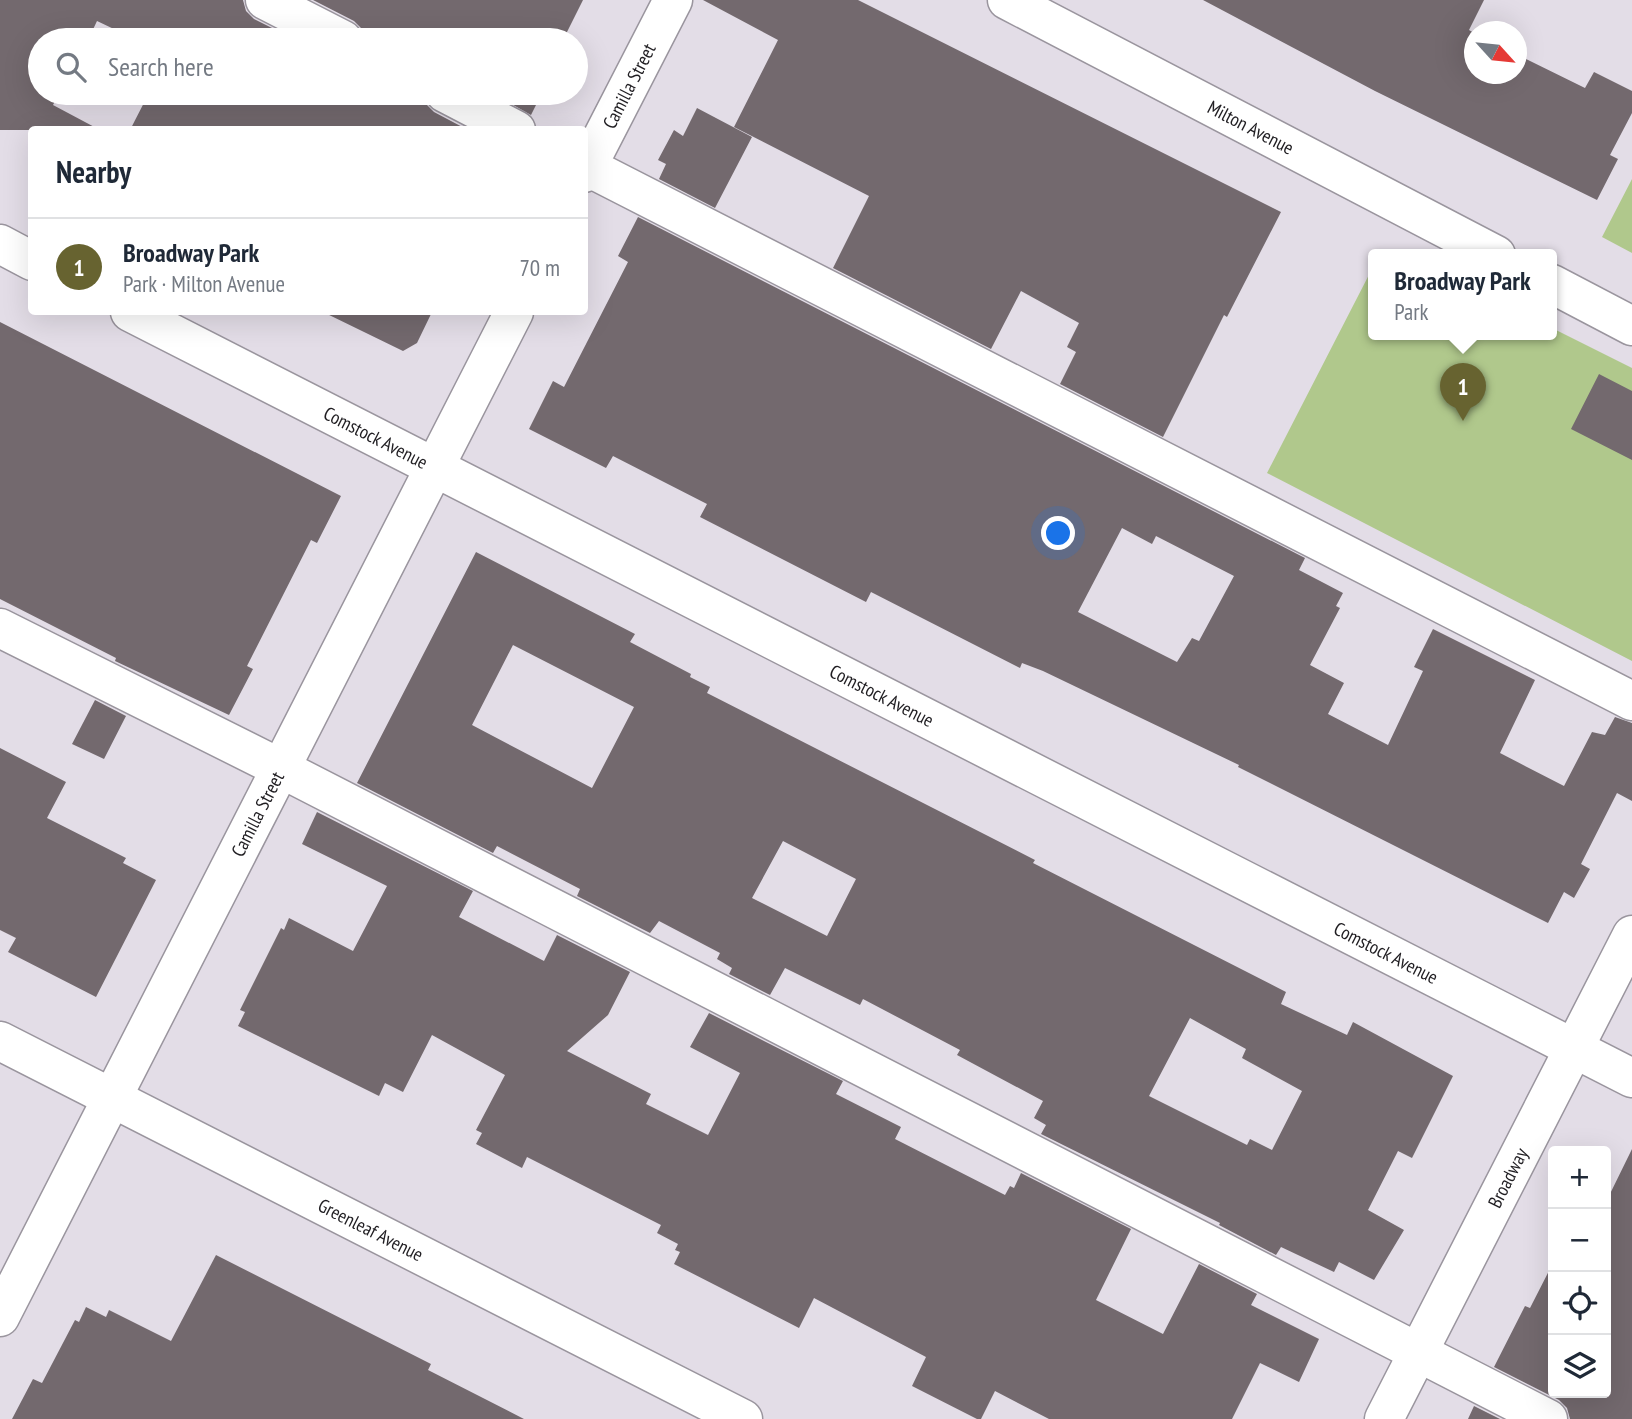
<!DOCTYPE html>
<html lang="en">
<head>
<meta charset="utf-8">
<style>
  :root { --surface:#fff; --page:#f6f6f7; --text:#1f2937; --muted:#747a83; --line:#e0e1e3; --accent:#676330 }
  body { margin:0; font-family:"PT Sans Narrow",sans-serif; background:var(--page); color:var(--text) }
  .controls { position:absolute; right:21px; bottom:21px; display:grid; overflow:hidden; border-radius:7px; box-shadow:0 7px 28px #0002 }
  .controls button { width:63px; height:63px; display:grid; place-items:center; padding:0; border:0; border-bottom:2px solid var(--line); background:var(--surface); color:var(--text); font:35px sans-serif }
  .compass { position:absolute; left:1464px; top:21px; width:63px; height:63px; border-radius:50%; background:var(--surface); box-shadow:0 7px 28px #0002; rotate:117deg }
  .you { position:absolute; left:1059px; top:534px; width:24px; height:24px; margin:-18px; border:5px solid #fff; border-radius:50%; background:#1a73e8; box-shadow:0 0 0 10px #1a73e833 }
  .badge { display:grid; place-items:center; width:46px; height:46px; border-radius:50%; background:var(--accent); color:#fff; font-size:23px; font-weight:700 }
  .pin { position:absolute; translate:-50% -58px; filter:drop-shadow(0 2px 4px #0008) }
  .pin::after { content:''; position:absolute; top:37px; width:24px; height:21px; background:inherit; clip-path:polygon(0 0,100% 0,50% 100%) }
  .popup { position:absolute; left:1368px; top:249px; width:189px; height:91px; box-sizing:border-box; display:grid; place-content:center; border-radius:7px; background:var(--surface); filter:drop-shadow(0 2px 5px #0005); font-size:23px; white-space:nowrap; color:var(--muted) }
  .popup b { font-size:26px; color:var(--text) }
  .popup::after { content:''; position:absolute; left:50%; top:100%; margin-left:-14px; border:14px solid transparent; border-top-color:var(--surface) }
  .list { margin:0; padding:0; list-style:none }
  h2 { display:flex; justify-content:space-between; align-items:center; height:91px; margin:0; padding:0 28px; font-size:30px }
  h2 small { font-size:23px; font-weight:400; color:var(--muted) }
  .list li { display:grid; grid-template-columns:46px 1fr auto; gap:21px; align-items:center; box-sizing:border-box; height:98px; padding:0 28px; border-top:2px solid var(--line) }
  .list b { display:block; font-size:26px; white-space:nowrap }
  .list p { margin:0; font-size:23px; white-space:nowrap; color:var(--muted) }
  .list em { font-size:23px; font-style:normal; color:var(--muted) }
  .icon { flex:none; width:38px; height:38px; fill:none; stroke:currentColor; stroke-width:2; stroke-linecap:round; stroke-linejoin:round }
  .map { position:relative; flex:none; width:1632px; height:1419px; overflow:hidden }
  .search { position:absolute; background:var(--surface); box-shadow:0 7px 28px #0002; left:28px; top:28px; width:560px; height:77px; display:flex; align-items:center; gap:18px; box-sizing:border-box; padding:0 24px; border-radius:38px; color:var(--muted); font-size:26px }
  .panel { position:absolute; background:var(--surface); box-shadow:0 7px 28px #0002; left:28px; top:126px; width:560px; height:189px; border-radius:7px }
  .map>svg:first-child { display:block }
</style>
</head>
<body>
<div class="map">
<svg width="1632" height="1419" viewBox="0 0 1632 1419">
  <rect width="100%" height="100%" fill="#e3dde7"/>
  <path fill="#b0c88c" d="M1632,179V253L1602,237Z
    M1374,265V335H1552V328L1632,368V661L1267,473Z"/>
  <path fill="#73696e" fill-rule="evenodd" d="M0,0H243L246,11L254,19L296,40H137L97,21L88,40H40V93H59L53,105L100,130H0Z
    M313,0H583L563,40H365L362,29L354,21Z
    M703,0H858L1281,212L1227,317L1224,315L1163,437L1060,384L1076,352L1067,347L1079,323L1021,291L991,349L833,268L869,196L734,127L778,40Z
    M1203,0H1484L1469,30L1474,33V74H1516V54L1585,88L1594,72L1632,91V113L1610,155L1618,159L1597,200L1375,91Z
    M149,93H423L426,104L434,112L468,130H130Z
    M492,93H542L531,115Z
    M697,108L752,137L715,208L659,179L666,164L658,160L674,130L683,136Z
    M638,217L1305,558L1299,570L1343,593L1336,606L1340,608L1310,665L1344,683L1328,714L1388,745L1423,671L1414,667L1433,629L1535,680L1500,753L1564,786L1592,732L1605,735L1615,717L1632,723V801L1617,793L1581,864L1590,869L1574,898L1564,892L1548,923L1238,767L1239,765L1043,671L1022,663L1020,668L871,592L866,602L700,517L707,504L613,456L606,468L529,429L553,381L564,387L628,262L618,256ZM1122,528L1152,544L1156,536L1234,576L1199,641L1192,638L1177,662L1078,612Z
    M323,312H432L417,343L403,351Z
    M0,322L341,496L317,543L311,540L247,666L253,669L229,715L115,661L116,658L0,599Z
    M1599,374L1632,391V460L1571,429Z
    M476,552L635,634L630,642L691,674L690,677L710,687L707,693L1035,860L1033,863L1286,992L1281,1004L1347,1035L1353,1022L1453,1076L1412,1158L1398,1151L1368,1210L1404,1230L1374,1280L1339,1262L1334,1272L1281,1247L1276,1255L1219,1225L1220,1223L1041,1134L1046,1125L1034,1118L1043,1101L957,1055L960,1050L863,999L860,1005L785,968L770,995L729,974L732,968L717,959L720,953L659,921L650,933L577,896L580,889L497,846L493,853L357,783ZM513,645L634,707L592,788L472,725ZM783,841L856,879L827,936L752,898ZM1190,1018L1246,1049L1242,1058L1302,1091L1272,1150L1250,1139L1247,1145L1149,1096Z
    M95,700L126,716L104,759L72,744Z
    M0,748L66,782L47,818L126,858L123,863L156,880L96,997L8,952L16,938L0,930Z
    M317,812L473,891L459,917L544,961L557,935L630,972L608,1015L567,1051L651,1094L646,1104L708,1135L740,1073L690,1047L709,1013L843,1081L836,1094L901,1127L895,1139L1005,1195L1010,1186L1014,1188L1021,1173L1131,1229L1096,1300L1163,1334L1199,1264L1257,1294L1251,1305L1319,1339L1299,1382L1260,1363L1232,1419H1049L995,1391L981,1419H977L912,1386L926,1357L814,1298L799,1328L674,1264L680,1252L675,1250L678,1244L657,1233L661,1225L527,1157L522,1168L476,1144L482,1133L476,1130L505,1075L432,1035L403,1092L385,1083L379,1096L238,1026L245,1012L240,1010L281,928L284,930L289,918L353,951L387,886L302,844Z
    M1632,1149V1419H1570L1567,1408L1559,1400L1494,1367L1525,1306L1530,1308L1553,1263V1393H1606V1202Z
    M216,1255L431,1364L428,1370L524,1419H12L33,1379L42,1383L75,1320L79,1322L86,1307L106,1317L109,1310L171,1341Z
    M1474,1406L1500,1419H1468Z"/>
  <g fill="none" stroke-linecap="round" stroke-linejoin="round">
    <defs>
      <g id="minor">
        <path d="M265,0L343,40"/>
        <path id="s1" d="M1007,0L1496,255"/>
        <path d="M445,93L516,130"/>
        <path d="M584,165L1632,701"/>
        <path id="s2" d="M584,173L673,0"/>
        <path d="M0,244L32,261"/>
        <path d="M1552,284L1632,326"/>
        <path id="s3" d="M130,312L1632,1078"/>
        <path d="M0,628L280,768L1548,1419"/>
        <path id="s4" d="M0,1041L743,1419"/>
        <path id="s5" d="M0,1317L514,312"/>
        <path id="s6" d="M1384,1419L1632,935"/>
      </g>
    </defs>
    <use href="#minor" stroke="#9a959e" stroke-width="41"/>
    <use href="#minor" stroke="#fff" stroke-width="38"/>
  </g>
  <g text-anchor="middle" stroke-width="7" stroke-linejoin="round" paint-order="stroke">
    <g font-size="19" fill="#201e22" stroke="#fff">
      <text dy="7" stroke="none"><textPath href="#s2" startOffset="98">Camilla Street</textPath></text>
      <text dy="7" stroke="none"><textPath href="#s1" startOffset="275">Milton Avenue</textPath></text>
      <text dy="7" stroke="none"><textPath href="#s3" startOffset="276">Comstock Avenue</textPath></text>
      <text dy="7" stroke="none"><textPath href="#s3" startOffset="844">Comstock Avenue</textPath></text>
      <text dy="7" stroke="none"><textPath href="#s5" startOffset="565">Camilla Street</textPath></text>
      <text dy="7" stroke="none"><textPath href="#s3" startOffset="1410">Comstock Avenue</textPath></text>
      <text dy="7" stroke="none"><textPath href="#s6" startOffset="271">Broadway</textPath></text>
      <text dy="7" stroke="none"><textPath href="#s4" startOffset="416">Greenleaf Avenue</textPath></text>
    </g>
  </g>
</svg>
<div class="controls">
<button>+</button>
<button>−</button>
<button><svg class="icon" aria-label="locate" viewBox="0 0 24 24"><circle cx="12" cy="12" r="6"/><path d="M12 2v4M12 18v4M2 12h4M18 12h4"/></svg></button>
<button><svg class="icon" aria-label="layers" viewBox="0 0 24 24"><path d="M12 4l9 5-9 5-9-5zM3 14l9 5 9-5"/></svg></button>
</div>
<svg class="compass" viewBox="-18 -18 36 36"><path d="M0-13l5 13h-10z" fill="#e53935"/><path d="M0 13l5-13h-10z" fill="#747a83"/></svg>
<div class="you"></div>
<div class="pin badge" style="left:1463px;top:421px">1</div>
<div class="popup"><b>Broadway Park</b>Park</div>
<div class="search"><svg class="icon" aria-label="search" viewBox="0 0 24 24"><circle cx="10" cy="10" r="6"/><path d="M15 15l6 6"/></svg>Search here</div>
<section class="panel">
<h2>Nearby<small></small></h2>
<ul class="list">
<li><span class="badge">1</span><div><b>Broadway Park</b><p>Park · Milton Avenue</p></div><em>70 m</em></li>
</ul>
</section>
</div>
</body>
</html>
